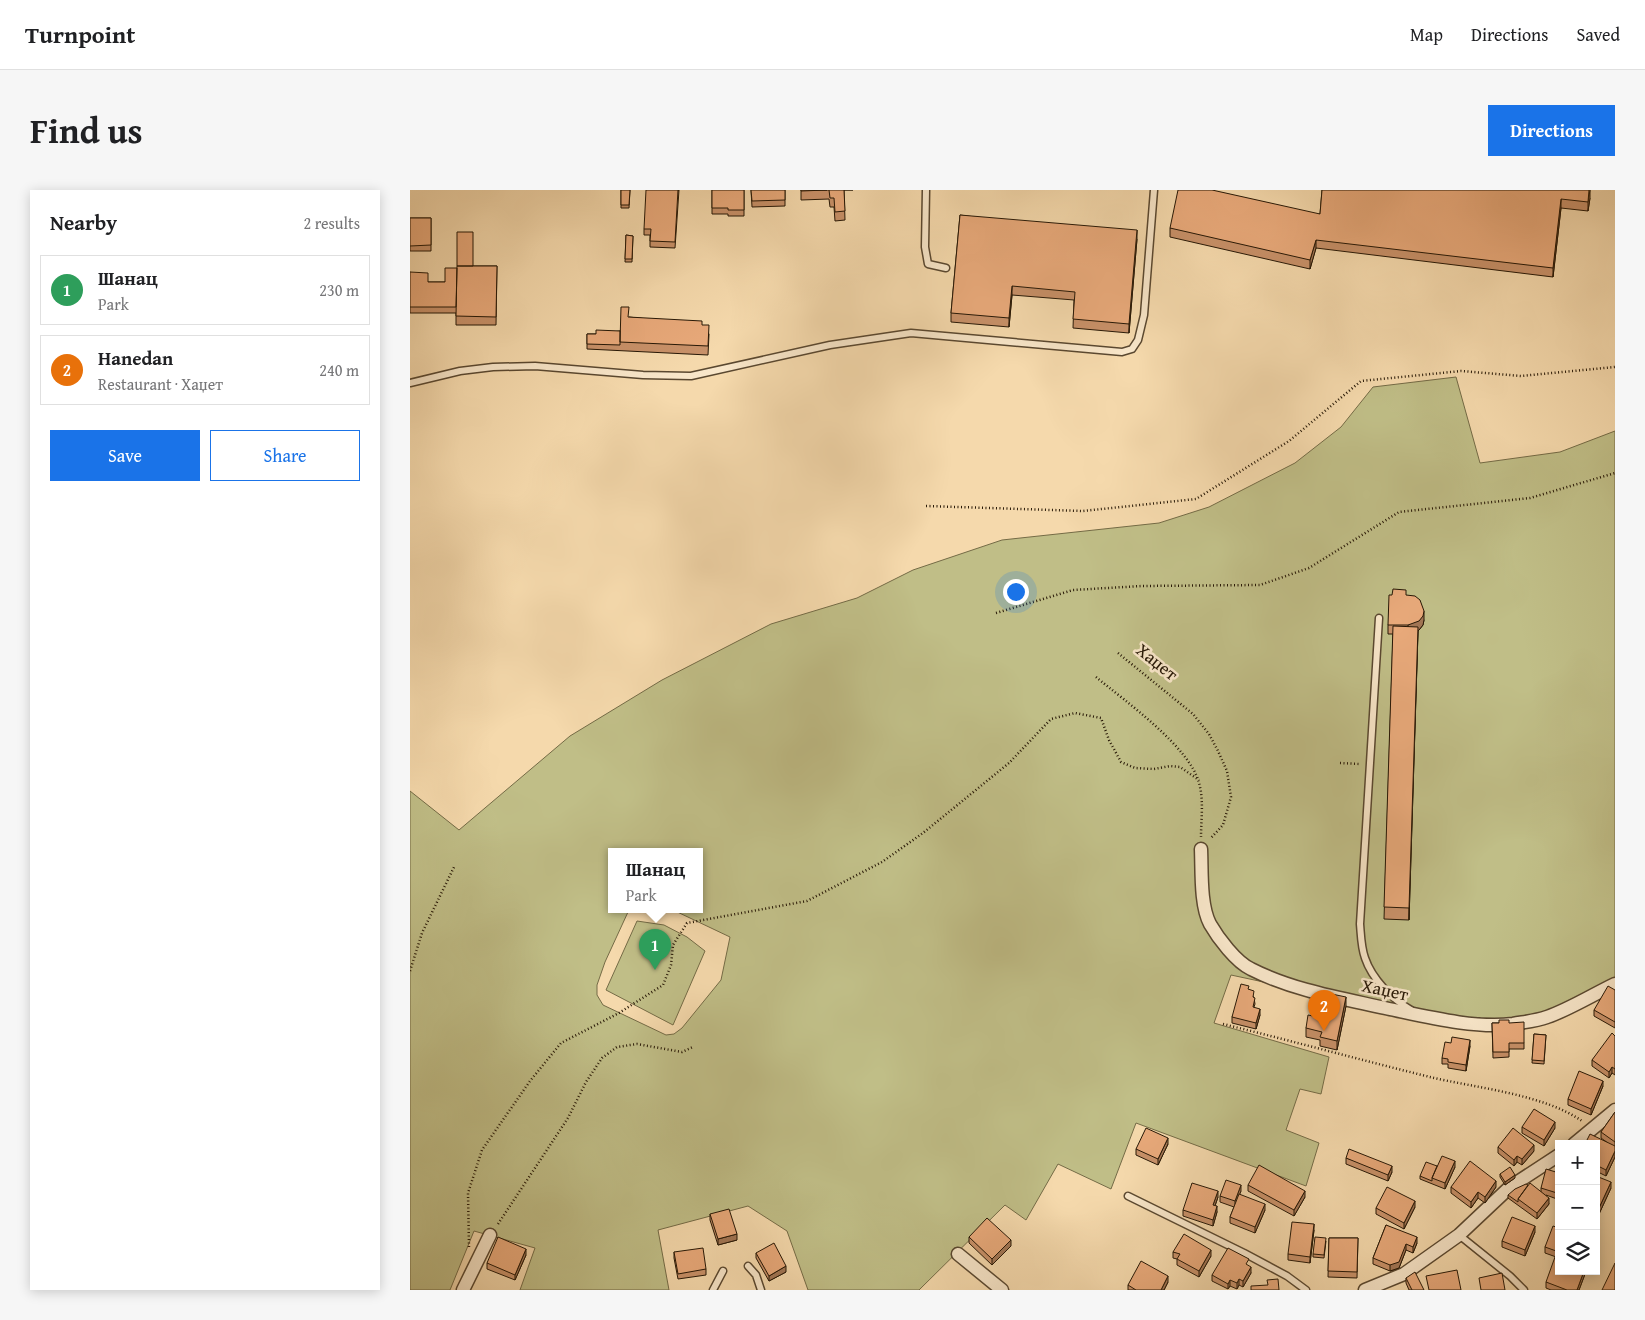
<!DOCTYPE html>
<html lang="en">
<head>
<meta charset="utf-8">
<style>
  :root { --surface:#fff; --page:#f6f6f6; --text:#202124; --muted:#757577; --line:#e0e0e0; --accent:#1a73e8 }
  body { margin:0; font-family:"Gentium Book Plus",serif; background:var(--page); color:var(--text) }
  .controls { position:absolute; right:15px; bottom:15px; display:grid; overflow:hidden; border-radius:0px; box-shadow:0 2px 12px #0003 }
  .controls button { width:45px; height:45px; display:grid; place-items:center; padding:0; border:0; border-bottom:1px solid var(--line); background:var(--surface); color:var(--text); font:25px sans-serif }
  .you { position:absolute; left:605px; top:401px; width:18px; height:18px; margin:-12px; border:4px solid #fff; border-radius:50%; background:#1a73e8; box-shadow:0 0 0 8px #1a73e833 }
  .badge { display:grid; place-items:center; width:32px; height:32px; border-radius:50%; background:var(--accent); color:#fff; font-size:16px; font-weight:700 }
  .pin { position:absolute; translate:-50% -41px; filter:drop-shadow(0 1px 2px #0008) }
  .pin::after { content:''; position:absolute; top:26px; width:18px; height:15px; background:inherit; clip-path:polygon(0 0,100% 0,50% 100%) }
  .popup { position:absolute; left:198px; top:658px; width:95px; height:65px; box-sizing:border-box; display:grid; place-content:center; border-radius:0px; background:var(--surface); filter:drop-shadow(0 1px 4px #0005); font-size:16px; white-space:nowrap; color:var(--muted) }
  .popup b { font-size:19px; color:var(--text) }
  .popup::after { content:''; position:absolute; left:50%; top:100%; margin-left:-10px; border:10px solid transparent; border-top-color:var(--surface) }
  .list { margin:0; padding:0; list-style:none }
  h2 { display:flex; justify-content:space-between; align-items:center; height:65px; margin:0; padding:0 20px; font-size:21px }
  h2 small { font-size:16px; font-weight:400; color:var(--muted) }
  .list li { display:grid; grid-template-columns:32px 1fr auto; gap:15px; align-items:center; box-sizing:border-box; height:70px; margin:0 10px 10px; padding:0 10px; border:1px solid var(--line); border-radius:0px }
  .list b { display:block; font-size:19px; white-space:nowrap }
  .list p { margin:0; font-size:16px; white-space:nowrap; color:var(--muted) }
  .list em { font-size:16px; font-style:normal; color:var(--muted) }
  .actions { display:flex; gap:10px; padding:15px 20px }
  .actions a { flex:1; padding:11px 0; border:1px solid var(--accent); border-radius:0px; text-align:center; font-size:18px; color:var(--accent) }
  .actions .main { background:var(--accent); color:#fff }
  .icon { flex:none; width:28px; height:28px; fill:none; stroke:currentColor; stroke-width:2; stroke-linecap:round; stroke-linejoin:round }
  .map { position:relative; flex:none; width:1205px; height:1100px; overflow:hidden; border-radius:0px }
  header { display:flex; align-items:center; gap:30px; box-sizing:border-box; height:70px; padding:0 25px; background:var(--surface); border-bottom:1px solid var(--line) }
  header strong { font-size:24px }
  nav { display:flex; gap:28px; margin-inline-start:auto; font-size:18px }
  .intro { display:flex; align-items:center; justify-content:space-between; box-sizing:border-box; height:120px; padding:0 30px }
  h1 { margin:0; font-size:35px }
  .button { padding:12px 22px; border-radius:0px; background:var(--accent); color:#fff; font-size:18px; font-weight:700 }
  main { display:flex; gap:30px; padding:0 30px }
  aside { flex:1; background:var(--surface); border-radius:0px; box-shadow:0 2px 12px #0003 }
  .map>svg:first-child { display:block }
</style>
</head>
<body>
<header>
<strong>Turnpoint</strong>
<nav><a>Map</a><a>Directions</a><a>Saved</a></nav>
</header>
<div class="intro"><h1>Find us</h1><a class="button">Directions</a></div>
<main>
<aside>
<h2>Nearby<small>2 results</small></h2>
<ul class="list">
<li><span class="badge" style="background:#2e9e5b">1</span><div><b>Шанац</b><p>Park</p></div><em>230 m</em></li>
<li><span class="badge" style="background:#e8710a">2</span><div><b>Hanedan</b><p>Restaurant · Хаџет</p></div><em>240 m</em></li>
</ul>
<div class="actions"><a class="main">Save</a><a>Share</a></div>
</aside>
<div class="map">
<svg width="1205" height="1100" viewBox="0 0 1205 1100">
  <rect width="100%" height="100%" fill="#f5d9ac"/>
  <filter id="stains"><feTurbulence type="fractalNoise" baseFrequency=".004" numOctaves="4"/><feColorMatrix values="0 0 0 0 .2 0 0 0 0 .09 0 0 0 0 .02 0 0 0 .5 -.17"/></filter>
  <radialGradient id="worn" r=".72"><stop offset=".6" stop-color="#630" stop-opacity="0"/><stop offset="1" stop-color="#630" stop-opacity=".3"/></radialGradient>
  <path fill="#c0be87" stroke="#746b46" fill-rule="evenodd" d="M1046,187L1070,273L1150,262L1205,241V794L1135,828L1102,834L1012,826L821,785L804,833L919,867L911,904L890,899L876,940L909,953L896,996L726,933L701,999L648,974L616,1030L595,1015L509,1100H398L377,1041L338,1016L248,1040L259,1100H110L125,1058L64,1041L40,1100H0V601L49,640L160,546L252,490L361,434L447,408L503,380L592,350L749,333L799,317L885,273L931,237L963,197ZM201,661H289V719H261L320,747L311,790L272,838L264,844L256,845L193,815L187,805V795L195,772L218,722L224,719H201Z
    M227,731L254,735L277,747L295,761L263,835L196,800Z"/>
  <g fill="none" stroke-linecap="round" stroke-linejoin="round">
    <defs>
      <path id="service" d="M516,0L515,57L518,74L536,78
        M0,193L50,181L83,177L125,176L233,185L281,186L420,155L501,143L712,162L722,159L728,150L734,125L744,0
        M969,428L950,734C951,745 951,757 955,768C962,789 982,809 1001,820
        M718,1006L834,1063L877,1086L896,1100
        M1049,1045L1100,1086L1114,1100
        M338,1076L346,1085L351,1100
        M303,1100L313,1081"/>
      <path id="minor" d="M791,659C792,681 790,715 800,734C808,748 826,772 841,779C882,800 930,808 975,818C1014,826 1064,839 1103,834C1114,832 1126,831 1137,827C1158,820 1184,804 1205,794
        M1164,954L1205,920
        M548,1064L592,1100
        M53,1100L80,1045
        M955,1100L994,1084L1049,1045L1100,997L1149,965"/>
    </defs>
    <use href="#service" stroke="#5a4830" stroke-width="9"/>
    <use href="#minor" stroke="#5a4830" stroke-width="15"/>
    <path stroke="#271806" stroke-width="2.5" stroke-dasharray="1 2.5" stroke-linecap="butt" d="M516,316L673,321L786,309L879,251L951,191L1051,181L1111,186L1205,177
      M586,423L663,400L732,396L850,395L899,378L989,322L1120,308L1205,283
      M708,463L783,524L799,544L808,561L817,581L821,607L813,635L800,649
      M686,487C715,511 780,557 789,593C794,610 791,630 791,647
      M930,573L950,574
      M0,781L12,743L45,675
      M813,834C882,851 951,870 1020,887C1066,898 1133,904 1172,931
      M88,1034L158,928L176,892L192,868L207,857L227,854L272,862L283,857
      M59,1057L58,1003L72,960L120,891L151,853L209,823L253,795L261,775L263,755L277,733L397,711L472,672L513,643L599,573L641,529L665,523L691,528L699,550L711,572L725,578L744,579L760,576L770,577L789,590"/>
    <use href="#service" stroke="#f8e6c9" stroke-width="6"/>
    <use href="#minor" stroke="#f8e6c9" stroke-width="12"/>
  </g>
  <path fill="#c89169" stroke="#271806" d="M211,0H220L219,18H211Z
    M269,0L265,58L240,57V45H234V39Z
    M302,0H334V26H318V24H302Z
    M341,0H375V16L342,17Z
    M391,0H443H434L435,30L425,31L424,17H420L419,9L391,10Z
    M912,0L1180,8L1178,21L1151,18L1143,87L906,58L900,79L760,47V38L910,24Z
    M550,25L727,49L719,143L663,138L664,110L602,105L599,137L541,132V123Z
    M0,28H21V61H0Z
    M216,45L223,46L222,72H215Z
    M63,76H87L86,135H46V123H0V82L18,92H35L47,78Z
    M219,127L292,135L299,144L298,165L177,159V144H186L210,141Z
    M996,405L1014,430L1013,435L1009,440L1008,441L999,730L974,729L983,444H978V435Z
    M839,799L844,808L845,814L844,817L850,825L846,839L822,833V827Z
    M1205,800V838L1184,826V820Z
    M936,816L927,860L910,856V850L896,847V838L903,826Z
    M1082,833H1099L1114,853V859H1099V867L1083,868Z
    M1124,844L1136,845L1134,874L1122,873Z
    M1205,846V885L1202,883L1199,888L1182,876V870Z
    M1060,856L1056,881L1038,878V874H1032V868Z
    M1193,896L1181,925L1158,915V909Z
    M1205,922V967L1196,986L1186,981V954L1198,953L1191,948V942Z
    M1112,937L1145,938L1134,956L1112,943Z
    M758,954L748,975L726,965V959Z
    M1088,957L1124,961L1112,975L1107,972L1104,976L1088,963Z
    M936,968L982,982L978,991L936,974Z
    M1027,976L1045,977L1035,999L1010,989V986Z
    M1149,983V1004L1147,1009L1136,1005L1139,1014L1127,1029L1098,1008V1005L1131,1002V998Z
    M1090,984L1105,988L1095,995L1090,987Z
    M1186,986L1201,998L1189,1024L1186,1023Z
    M838,995L895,1007L884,1026L838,1001Z
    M1041,997H1086L1075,1013L1068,1008L1061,1018L1041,1003Z
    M831,1001L829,1004L855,1020L845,1043L820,1033V1027L824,1017L810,1012V1006Z
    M808,1007L805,1016L807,1022L803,1036L773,1026V1020Z
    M1005,1017L994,1039L966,1024V1018Z
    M300,1024L327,1050L308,1055L300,1030Z
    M976,1035L1007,1053L1003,1063L996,1060L989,1078L980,1081L963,1074V1068Z
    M1149,1038V1068L1135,1063V1057Z
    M904,1040L900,1073L878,1070V1064Z
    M1125,1042L1115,1066L1092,1057V1051Z
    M559,1047L601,1056L582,1075L559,1053Z
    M919,1048H948L947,1088L918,1087Z
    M916,1051L914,1068L903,1067V1064Z
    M264,1062L296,1079V1085L268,1089L264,1068Z
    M763,1062L801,1066L789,1087L767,1075V1069L763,1068Z
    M346,1063L376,1082L359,1091L346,1068Z
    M116,1065L105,1090L77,1079V1073Z
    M838,1076L841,1083L833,1097L829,1095L827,1099L820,1096L818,1099L802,1091V1085Z
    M1175,1081V1084L1169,1100H1141L1136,1098V1092Z
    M996,1088L1014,1100H999L996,1093Z
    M758,1092L754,1100H718V1095Z"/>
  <path fill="#a27655" stroke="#271806" d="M1180,0V8L1178,21V12Z
    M1151,9V18L1143,87V78Z
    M727,40V49L719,143V134Z
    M906,50V58L900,79V70Z
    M602,96V105L599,137V128Z
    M1014,421V430L1013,435L1009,440L1008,441L999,730L998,435Z
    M936,807V816L927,860V851Z
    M850,819V825L846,839V833Z
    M1060,850V856L1056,881V875Z
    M1202,877V883L1199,888V882Z
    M1193,891V896L1181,925V919Z
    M1145,932V938L1134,956V950Z
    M758,948V954L748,975V969Z
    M1124,955V961L1112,975V969Z
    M1205,961V967L1196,986V980Z
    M1107,966V972L1104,976V970Z
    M1045,971V977L1035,999V993Z
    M982,976V982L978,991V985Z
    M1105,985V988L1095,995V992Z
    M1086,991V997L1075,1013V1007Z
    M1201,992V998L1189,1024V1018Z
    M831,995V1001L825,1017V1011Z
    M808,1001V1007L803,1021V1015Z
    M895,1001V1007L884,1026V1020Z
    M1068,1002V1008L1061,1018V1012Z
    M1139,1008V1014L1127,1029V1023Z
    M1005,1011V1017L994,1039V1033Z
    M855,1014V1020L845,1043V1037Z
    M807,1016V1022L803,1036V1030Z
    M1188,1031V1037L1186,1039V1033Z
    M904,1034V1040L900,1073V1067Z
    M1125,1036V1042L1115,1066V1060Z
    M327,1044V1050L308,1055V1049Z
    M1007,1047V1053L1003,1063V1057Z
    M601,1050V1056L582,1075V1069Z
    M996,1054V1060L989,1078L980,1081V1075Z
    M116,1059V1065L105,1090V1085Z
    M801,1060V1066L789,1087V1081Z
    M376,1076V1082L359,1091V1086Z
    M841,1077V1083L833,1097V1091Z
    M1174,1081H1175V1084L1169,1100H1167Z
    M758,1086V1092L754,1100H751Z
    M829,1089V1095L827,1099V1093Z
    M820,1090V1096L818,1099V1094Z"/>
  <path fill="#e8a97a" stroke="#271806" d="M211,0H220L219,15H211Z
    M236,0H268L265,52L240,51L241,39H234Z
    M302,0H334V20H318V18H302Z
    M341,0H375V10L342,11Z
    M391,0H417L391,1Z
    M419,0H434L435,21L425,22L424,8H420Z
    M768,0H802L910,24L912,0H1179L1178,12L1151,9L1143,78L906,50L900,70L760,38Z
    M550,25L727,40L719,134L663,129L665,102L602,96L599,128L541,123Z
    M0,28H21V55L0,56Z
    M47,42H63V76H47Z
    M216,45L223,46L222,69H215Z
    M47,76H87L86,127L46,126Z
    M35,78H47L46,117H0V82L18,83V92H35Z
    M211,117H219L218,127L292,131V135H299L298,156L210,152Z
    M186,140L210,141V155L177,154V144H186Z
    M983,399L996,400V405L1005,406L1010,410L1014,421L1013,426L1009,431L998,435H978L979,405H982Z
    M983,436L1008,437L999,718L974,717Z
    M831,794L839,796L838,799L844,801L843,807L845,808L843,817L850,819L846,833L822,827Z
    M1198,796L1205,800V832L1184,820Z
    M912,802L936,807L927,851L910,847L912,842L896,838L898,825L903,826L906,811L910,812Z
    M1089,830H1099V833L1114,832V853H1099V862H1083L1082,833H1089Z
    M1202,843L1205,846V879L1202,877L1199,882L1182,870Z
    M1124,844L1136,845L1134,871L1122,870Z
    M1042,847L1060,850L1056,875L1038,872V869L1032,868L1035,852L1041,853Z
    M1169,881L1193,891L1181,919L1158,909Z
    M1124,919L1145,932L1134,950L1112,937Z
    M1205,922V952L1191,942Z
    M736,938L758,948L748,969L726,959Z
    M1103,938L1124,955L1112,969L1107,966L1104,970L1088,957Z
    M1180,944L1205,956V961L1196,980L1186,975V954H1175Z
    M939,959L982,976L978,985L936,968Z
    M1032,966L1045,971L1035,993L1022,988Z
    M1060,971L1086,991L1075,1007L1068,1002L1061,1012L1041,997Z
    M1016,972L1027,976L1022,988V991L1010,986Z
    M849,975L895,1001L884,1020L838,995Z
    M1100,977L1105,985L1095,992L1090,984Z
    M1136,979L1149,983V998L1147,1003L1131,998Z
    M1186,986L1201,992L1189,1018L1186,1017Z
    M816,990L831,995L825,1011L810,1006Z
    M782,993L808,1001L803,1015L807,1016L803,1030L773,1020Z
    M1120,993L1139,1008L1127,1023L1108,1009Z
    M1116,994L1118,995L1108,1009V1012L1098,1005L1105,999Z
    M977,997L1005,1011L994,1033L966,1018Z
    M829,1004L855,1014L845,1037L820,1027Z
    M319,1019L327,1044L308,1049L300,1024Z
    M1102,1027L1125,1036L1115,1060L1092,1051Z
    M577,1028L601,1050L582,1069L559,1047Z
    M882,1032L904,1034L900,1067L878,1064Z
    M976,1035L1007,1047L1003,1057L996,1054L989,1072L980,1075L963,1068Z
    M1143,1036L1149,1038V1062L1135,1057Z
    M774,1044L801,1060L789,1081L767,1069L770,1064L763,1062Z
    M88,1047L116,1059L105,1085L77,1073Z
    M905,1047L916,1048L914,1065L903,1064Z
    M919,1048H948L947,1082L918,1081Z
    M364,1053L376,1076L359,1086L346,1063Z
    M293,1058L296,1079L268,1084L264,1062Z
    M818,1058L839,1069L836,1074L841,1077L833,1091L829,1089L827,1093L820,1090L818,1094L802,1085Z
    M1145,1067L1149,1068V1081H1174L1167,1100H1157L1136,1092Z
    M731,1071L758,1086L751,1100H726L718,1095Z
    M1205,1073V1100H1192Z
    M1047,1080L1051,1100H1019L1016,1086Z
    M1005,1082L1014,1100H1002L996,1088Z
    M1092,1083L1095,1100H1071L1069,1088Z
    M868,1089L869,1100H841V1096L858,1095L857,1090Z"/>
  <g text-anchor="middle" stroke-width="5" stroke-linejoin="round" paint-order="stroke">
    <g font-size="18" fill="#271806" stroke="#f8e6c9">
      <text transform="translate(747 472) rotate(39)" y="6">Хаџет</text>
      <text transform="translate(975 800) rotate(12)" y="6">Хаџет</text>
    </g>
  </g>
  <rect width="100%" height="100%" filter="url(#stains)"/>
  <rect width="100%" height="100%" fill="url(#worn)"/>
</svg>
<div class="controls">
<button>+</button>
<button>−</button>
<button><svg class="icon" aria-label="layers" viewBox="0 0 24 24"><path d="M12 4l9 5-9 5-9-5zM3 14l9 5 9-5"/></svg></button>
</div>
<div class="you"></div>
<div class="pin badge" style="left:245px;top:780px;background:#2e9e5b">1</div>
<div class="popup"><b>Шанац</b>Park</div>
<div class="pin badge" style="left:914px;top:841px;background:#e8710a">2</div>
</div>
</main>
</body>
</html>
